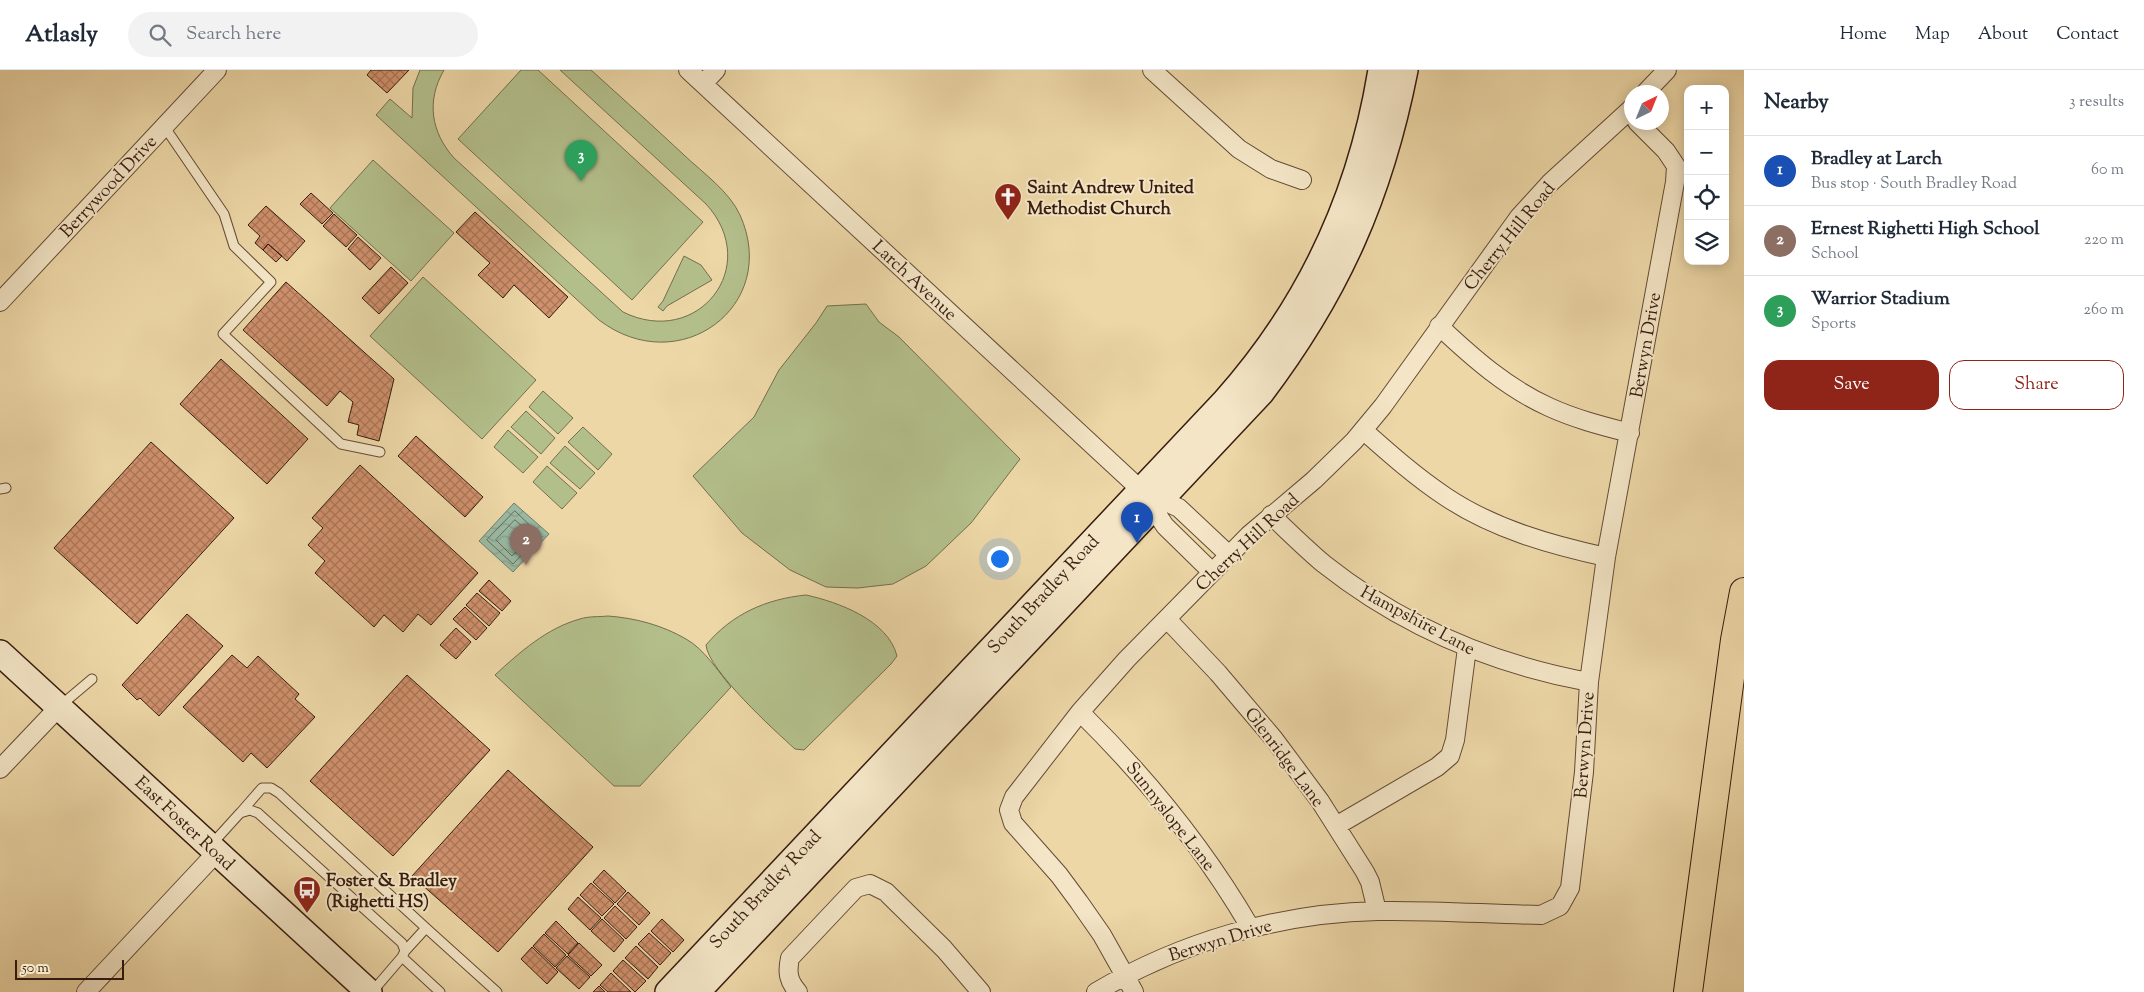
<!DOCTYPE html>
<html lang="en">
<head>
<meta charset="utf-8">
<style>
  :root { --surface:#fff; --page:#f2f2f3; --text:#1f2937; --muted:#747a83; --line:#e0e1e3; --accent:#8f2418 }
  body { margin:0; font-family:"Sorts Mill Goudy",serif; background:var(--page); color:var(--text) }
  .controls { position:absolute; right:15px; top:15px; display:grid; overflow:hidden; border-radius:10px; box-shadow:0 2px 12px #0003 }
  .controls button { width:45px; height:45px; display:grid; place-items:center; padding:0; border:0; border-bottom:1px solid var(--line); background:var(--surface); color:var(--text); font:25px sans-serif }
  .compass { position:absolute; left:1624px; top:15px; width:45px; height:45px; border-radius:50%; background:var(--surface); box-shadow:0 2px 12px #0003; rotate:43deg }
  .scale { position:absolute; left:15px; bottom:12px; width:109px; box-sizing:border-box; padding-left:5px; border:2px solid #371c0f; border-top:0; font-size:14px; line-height:18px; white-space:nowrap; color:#371c0f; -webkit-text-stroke:4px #f3e5c6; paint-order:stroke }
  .you { position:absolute; left:999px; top:488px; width:18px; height:18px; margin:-12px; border:4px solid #fff; border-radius:50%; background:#1a73e8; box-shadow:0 0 0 8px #1a73e833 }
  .badge { display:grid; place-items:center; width:32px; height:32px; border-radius:50%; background:var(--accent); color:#fff; font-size:16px; font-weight:700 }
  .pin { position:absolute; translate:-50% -41px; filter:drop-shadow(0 1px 2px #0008) }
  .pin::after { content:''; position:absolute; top:26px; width:18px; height:15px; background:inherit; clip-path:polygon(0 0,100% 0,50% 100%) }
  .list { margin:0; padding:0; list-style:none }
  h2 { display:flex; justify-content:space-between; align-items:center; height:65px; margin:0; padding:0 20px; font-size:21px }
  h2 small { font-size:16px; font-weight:400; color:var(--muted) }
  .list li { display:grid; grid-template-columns:32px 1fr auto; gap:15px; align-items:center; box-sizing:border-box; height:70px; padding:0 20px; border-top:1px solid var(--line) }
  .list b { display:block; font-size:19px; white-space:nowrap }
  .list p { margin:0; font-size:16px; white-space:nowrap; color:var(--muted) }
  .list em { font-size:16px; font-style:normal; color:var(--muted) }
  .actions { display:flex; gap:10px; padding:15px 20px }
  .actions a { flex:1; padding:11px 0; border:1px solid var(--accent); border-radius:15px; text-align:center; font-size:18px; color:var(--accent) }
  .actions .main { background:var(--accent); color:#fff }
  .icon { flex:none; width:28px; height:28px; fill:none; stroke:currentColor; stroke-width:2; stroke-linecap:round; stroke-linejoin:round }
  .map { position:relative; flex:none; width:1744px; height:922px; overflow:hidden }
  header { display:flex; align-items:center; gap:30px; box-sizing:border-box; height:70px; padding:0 25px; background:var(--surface); border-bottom:1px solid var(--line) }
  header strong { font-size:24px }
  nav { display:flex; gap:28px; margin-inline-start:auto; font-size:18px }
  .search { width:350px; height:45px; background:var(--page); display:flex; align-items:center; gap:12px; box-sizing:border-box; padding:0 18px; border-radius:28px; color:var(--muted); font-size:19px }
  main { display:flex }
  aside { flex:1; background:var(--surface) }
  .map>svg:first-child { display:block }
</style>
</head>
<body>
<header>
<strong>Atlasly</strong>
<div class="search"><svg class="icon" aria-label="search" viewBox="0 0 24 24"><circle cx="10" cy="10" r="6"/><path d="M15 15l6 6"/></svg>Search here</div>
<nav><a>Home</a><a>Map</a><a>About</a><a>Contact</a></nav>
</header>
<main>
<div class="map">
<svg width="1744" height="922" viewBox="0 0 1744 922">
  <defs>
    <pattern id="water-waves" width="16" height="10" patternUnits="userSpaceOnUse" patternTransform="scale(1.25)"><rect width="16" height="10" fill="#9abaa4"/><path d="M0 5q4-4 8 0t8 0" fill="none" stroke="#859f8c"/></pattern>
    <pattern id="building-cross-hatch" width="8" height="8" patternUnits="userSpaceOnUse" patternTransform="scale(1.25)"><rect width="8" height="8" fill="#cf906c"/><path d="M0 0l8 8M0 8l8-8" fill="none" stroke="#a97557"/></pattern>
  </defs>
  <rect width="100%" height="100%" fill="#edd7a7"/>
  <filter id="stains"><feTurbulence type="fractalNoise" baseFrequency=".004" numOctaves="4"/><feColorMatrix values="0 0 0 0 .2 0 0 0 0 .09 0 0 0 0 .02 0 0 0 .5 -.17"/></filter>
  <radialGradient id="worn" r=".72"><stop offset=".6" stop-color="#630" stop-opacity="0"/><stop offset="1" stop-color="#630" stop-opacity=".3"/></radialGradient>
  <path fill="#b3bf8b" stroke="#756e4d" d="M420,0H444C426,31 431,62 454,88L623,242C698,279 763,196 706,134L560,0H591C622,28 653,56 684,85C703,103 729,121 740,145C781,236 679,311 599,250L376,45L390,29L412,48L413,18Z
    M521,0H538L703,152L632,230L458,69Z
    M373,90L454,163L411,211L330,138Z
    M684,186L701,195L712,210L667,236L663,241L658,237L663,231Z
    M423,207L536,310L482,369L370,266Z
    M866,234L879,252L899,267L1020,389L971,453L926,496L893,514L858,518L826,517L790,500L742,463L693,406L754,347L779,300L816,253L827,236Z
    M543,321L573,348L558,364L529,337Z
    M526,341L555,368L541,384L511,357Z
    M583,357L612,384L598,400L568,372Z
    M508,360L538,387L523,403L494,377Z
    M565,376L595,403L580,419L550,393Z
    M547,396L577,423L562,439L533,412Z
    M806,525C838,532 888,550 897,586L891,594L804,680L795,679C775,661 708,600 706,575C732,544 766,529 806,525Z
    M608,546C635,548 662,555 686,569C704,579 718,601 731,617L640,716H614L495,605C520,582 547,558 580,549C589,546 599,547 608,546Z"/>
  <path fill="url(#water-waves)" stroke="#727b68" d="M514,433L549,464L513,502L479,471Z"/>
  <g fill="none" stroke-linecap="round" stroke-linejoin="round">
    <path stroke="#686b5a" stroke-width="1" d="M515,441L540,465L513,494L487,470Z
      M515,450L532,465L512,486L496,470Z"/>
  </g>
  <path fill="url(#building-cross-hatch)" stroke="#371c0f" d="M371,0H409L387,23L367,5Z
    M311,123L333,143L322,154L300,134Z
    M266,136L305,171L287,191L268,174L263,180L255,173L260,166L248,155Z
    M475,142L568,227L549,248L514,215L503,228L478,205L490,193L456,162Z
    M334,144L357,165L346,177L323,156Z
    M358,167L381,188L370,200L348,179Z
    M268,174L282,186L276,192L263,180Z
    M391,197L408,213L379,244L362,228Z
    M286,212L394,309L379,371L357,365L359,355L348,352L353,332L340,321L327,336L243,260Z
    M221,289L308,369L267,414L180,334Z
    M416,366L483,427L465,447L398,386Z
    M151,372L234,448L137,554L54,478Z
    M360,395L478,503L431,555L418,544L403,562L384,545L374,557L315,503L325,491L308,475L323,458L312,448Z
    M489,510L511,531L502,541L479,521Z
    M477,523L500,543L489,556L466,535Z
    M465,537L487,558L476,570L453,549Z
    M187,544L223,576L159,646L140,628L137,630L122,615Z
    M456,558L471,572L456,589L440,575Z
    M232,585L247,598L258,586L299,624L295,629L315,647L267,698L251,683L243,692L183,637Z
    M407,605L490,680L393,786L310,711Z
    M508,700L593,777L498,882L412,806Z
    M604,800L626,821L615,833L593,812Z
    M591,813L614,834L602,846L580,825Z
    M628,822L650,843L639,855L617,834Z
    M578,827L601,848L590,860L568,839Z
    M615,836L637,857L626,869L604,848Z
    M602,849L624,870L614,882L591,861Z
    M662,849L684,870L673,882L651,861Z
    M556,851L578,873L568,884L545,863Z
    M649,863L671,883L660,895L638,874Z
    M544,864L566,885L555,897L533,876Z
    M579,873L602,895L591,906L568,885Z
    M636,876L658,897L648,909L625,888Z
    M532,877L558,902L547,914L521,889Z
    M567,886L590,907L579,919L556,898Z
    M623,890L646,911L635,922L613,901Z
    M611,903L631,922H608L600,915Z
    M599,916L605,922H593Z"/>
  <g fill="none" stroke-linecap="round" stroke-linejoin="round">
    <defs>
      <path id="lane" d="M164,56L224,144L234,176L271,212L223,264L341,374L380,382
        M0,419L6,418
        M60,636L92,609
        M241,742L262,718H271L279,723L426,858
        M211,775L240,743L250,740L258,743L402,873L405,881L402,887L372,922
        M405,881L426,858L497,922
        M402,887L440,922"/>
      <path id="street" d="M688,0L1141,420L1165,456L1212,502
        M1152,0L1239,79L1271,99L1302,110
        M703,14L716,0
        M1646,22L1667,0
        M0,232L217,0
        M1439,256C1473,288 1507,318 1549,337C1575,349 1603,356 1630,363
        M1363,360C1390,384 1416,407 1446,427C1494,459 1551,475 1606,487
        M1153,426L1179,438L1229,485
        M1271,445C1288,461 1306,479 1324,494C1401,555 1492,594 1589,612
        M1167,549L1218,603L1274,669L1320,731L1365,802L1370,812L1377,841
        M1080,642C1146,707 1204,778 1250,857
        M0,699L59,637
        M1336,756L1437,697L1450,686L1455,670L1467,578
        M86,922L217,782
        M798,922C788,911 787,902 790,888L856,818L870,814L886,822L944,879L981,922
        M1096,922C1181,872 1278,843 1378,841C1432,840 1487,844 1541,845L1560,836L1570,818L1584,702L1589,612L1606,487L1675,112L1676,96L1666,81L1637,52
        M1134,922L1102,865L1079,832L1059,805L1013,753L1009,740L1014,727L1080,642L1127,589L1249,465L1314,410L1354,371L1383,336L1519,147L1550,113L1632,38"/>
      <path id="secondary" d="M0,583L369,922
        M668,922L1225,331C1309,237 1361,124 1381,0
        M697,922L1261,323C1338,221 1380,126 1405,0"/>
      <path id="highway" d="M1688,922L1735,570L1744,522"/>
    </defs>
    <use href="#lane" stroke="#644b35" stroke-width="11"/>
    <use href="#street" stroke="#644b35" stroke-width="20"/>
    <use href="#secondary" stroke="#371c0f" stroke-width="28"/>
    <use href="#highway" stroke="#371c0f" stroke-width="30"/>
    <use href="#lane" stroke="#f3e5c6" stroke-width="9"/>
    <use href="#street" stroke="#f3e5c6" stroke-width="18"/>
    <use href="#secondary" stroke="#f3e5c6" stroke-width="25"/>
    <use href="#highway" stroke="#edd7a7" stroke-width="28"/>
  </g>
  <defs>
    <symbol id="church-pin" viewBox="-11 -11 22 30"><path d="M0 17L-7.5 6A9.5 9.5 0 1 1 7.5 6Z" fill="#8f2418" stroke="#f3e5c6"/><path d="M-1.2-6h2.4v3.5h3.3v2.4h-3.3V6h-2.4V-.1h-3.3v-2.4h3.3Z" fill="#fff"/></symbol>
    <symbol id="bus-pin" viewBox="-11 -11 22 30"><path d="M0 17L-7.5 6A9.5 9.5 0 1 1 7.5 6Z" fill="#8f2418" stroke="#f3e5c6"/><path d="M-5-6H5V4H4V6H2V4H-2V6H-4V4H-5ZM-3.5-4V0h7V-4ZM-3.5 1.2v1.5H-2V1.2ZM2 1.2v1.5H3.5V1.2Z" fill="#fff"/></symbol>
  </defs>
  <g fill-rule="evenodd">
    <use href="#church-pin" x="992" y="111" width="32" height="43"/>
    <use href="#bus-pin" x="291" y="804" width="32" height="43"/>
  </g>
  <g text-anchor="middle" stroke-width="4" stroke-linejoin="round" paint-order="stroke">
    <g font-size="18" fill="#371c0f" stroke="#f3e5c6">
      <text transform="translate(108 116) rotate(-47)" y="6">Berrywood Drive</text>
      <text transform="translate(1509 166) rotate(-51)" y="6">Cherry Hill Road</text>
      <text transform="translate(915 210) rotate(43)" y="6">Larch Avenue</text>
      <text transform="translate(1645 275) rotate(-80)" y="6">Berwyn Drive</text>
      <text transform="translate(1247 472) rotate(-43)" y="6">Cherry Hill Road</text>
      <text transform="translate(1043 524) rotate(-47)" y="6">South Bradley Road</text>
      <text transform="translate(1418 550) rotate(28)" y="6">Hampshire Lane</text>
      <text transform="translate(1584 675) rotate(-86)" y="6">Berwyn Drive</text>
      <text transform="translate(1285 687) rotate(53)" y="6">Glenridge Lane</text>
      <text transform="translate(1171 746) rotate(52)" y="6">Sunnyslope Lane</text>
      <text transform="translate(185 753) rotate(43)" y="6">East Foster Road</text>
      <text transform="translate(765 819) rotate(-47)" y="6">South Bradley Road</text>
      <text transform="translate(1220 870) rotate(-17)" y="6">Berwyn Drive</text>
    </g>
    <g font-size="18" font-weight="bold" fill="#371c0f" stroke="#f3e5c6" text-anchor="start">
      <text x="1027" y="123">Saint Andrew United<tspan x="1027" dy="21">Methodist Church</tspan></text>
      <text x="326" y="816">Foster &amp; Bradley<tspan x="326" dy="21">(Righetti HS)</tspan></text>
    </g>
  </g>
  <rect width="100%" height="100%" filter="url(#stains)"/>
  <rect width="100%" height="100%" fill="url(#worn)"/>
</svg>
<div class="controls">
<button>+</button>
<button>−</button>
<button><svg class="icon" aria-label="locate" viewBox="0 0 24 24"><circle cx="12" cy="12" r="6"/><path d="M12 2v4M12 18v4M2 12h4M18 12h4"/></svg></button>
<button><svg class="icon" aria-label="layers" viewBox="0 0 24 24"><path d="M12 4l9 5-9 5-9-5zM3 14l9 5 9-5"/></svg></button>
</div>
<svg class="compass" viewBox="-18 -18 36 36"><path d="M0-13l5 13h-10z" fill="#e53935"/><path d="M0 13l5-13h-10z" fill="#747a83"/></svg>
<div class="scale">50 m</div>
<div class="you"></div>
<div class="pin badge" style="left:1137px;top:473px;background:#1a4fb4">1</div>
<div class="pin badge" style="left:526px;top:495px;background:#8d6e63">2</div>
<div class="pin badge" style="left:581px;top:111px;background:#2e9e5b">3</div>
</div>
<aside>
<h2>Nearby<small>3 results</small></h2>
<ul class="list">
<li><span class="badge" style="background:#1a4fb4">1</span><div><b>Bradley at Larch</b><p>Bus stop · South Bradley Road</p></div><em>60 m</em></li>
<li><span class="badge" style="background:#8d6e63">2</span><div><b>Ernest Righetti High School</b><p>School</p></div><em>220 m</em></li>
<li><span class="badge" style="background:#2e9e5b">3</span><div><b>Warrior Stadium</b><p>Sports</p></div><em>260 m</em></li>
</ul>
<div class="actions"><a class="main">Save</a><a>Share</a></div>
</aside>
</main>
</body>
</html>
